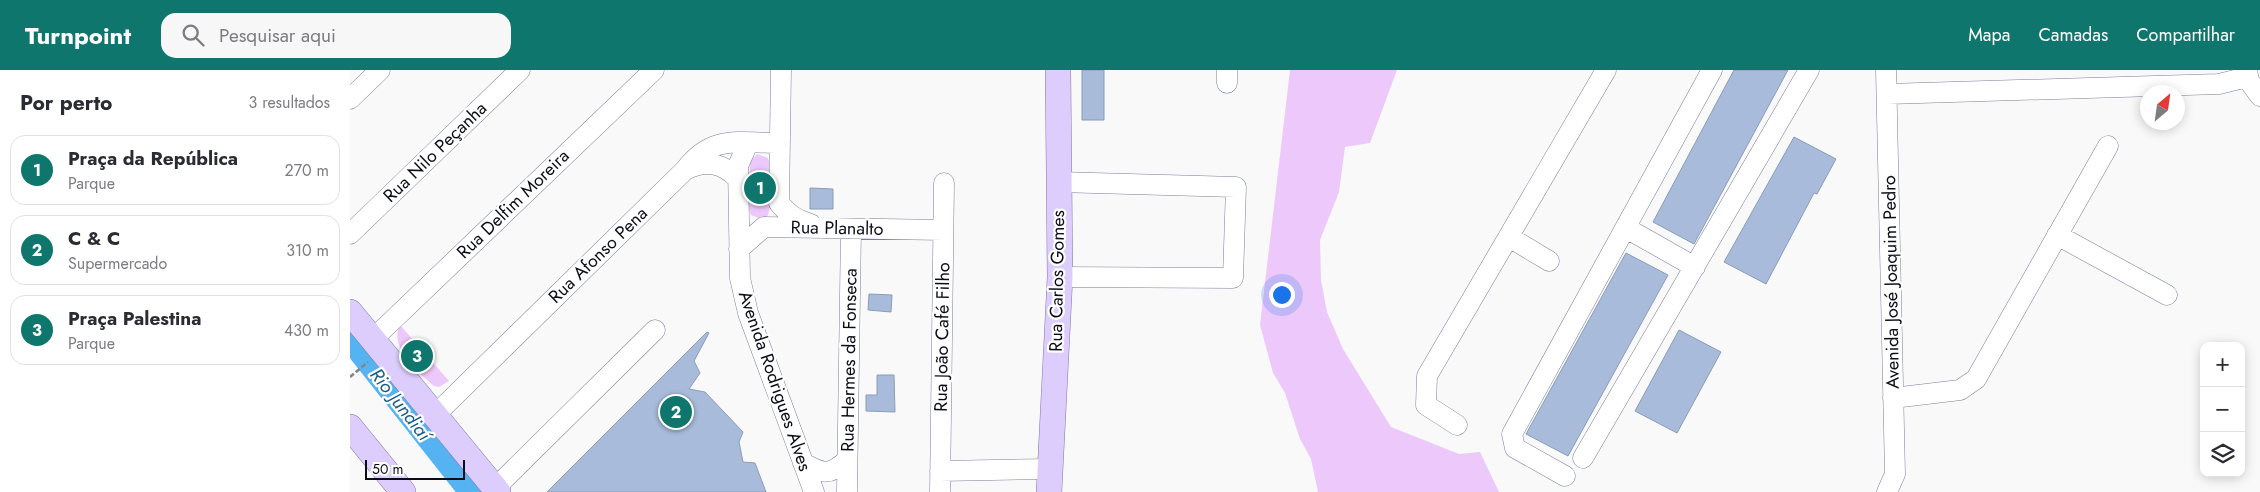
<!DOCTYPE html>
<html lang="pt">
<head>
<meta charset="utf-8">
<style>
  :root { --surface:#fff; --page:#f7f7f7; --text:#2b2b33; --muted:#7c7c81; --line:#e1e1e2; --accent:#0f766e }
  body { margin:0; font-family:Jost,sans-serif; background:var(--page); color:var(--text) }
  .controls { position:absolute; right:15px; bottom:15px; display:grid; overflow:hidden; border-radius:10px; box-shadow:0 2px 12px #0003 }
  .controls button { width:45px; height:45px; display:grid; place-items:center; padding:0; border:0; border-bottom:1px solid var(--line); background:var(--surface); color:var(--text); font:25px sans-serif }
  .compass { position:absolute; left:1790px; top:15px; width:45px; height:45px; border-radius:50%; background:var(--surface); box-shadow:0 2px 12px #0003; rotate:29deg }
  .scale { position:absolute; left:15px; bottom:12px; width:100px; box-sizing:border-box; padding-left:5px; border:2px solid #0b0c18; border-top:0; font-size:14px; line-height:18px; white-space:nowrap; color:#0b0c18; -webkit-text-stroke:4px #fff; paint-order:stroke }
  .you { position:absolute; left:931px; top:224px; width:18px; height:18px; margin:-12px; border:4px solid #fff; border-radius:50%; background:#1a73e8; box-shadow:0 0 0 8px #1a73e833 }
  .badge { display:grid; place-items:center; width:32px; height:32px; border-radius:50%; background:var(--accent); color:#fff; font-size:16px; font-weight:700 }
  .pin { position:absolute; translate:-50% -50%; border:2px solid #fff; box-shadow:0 1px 5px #0006 }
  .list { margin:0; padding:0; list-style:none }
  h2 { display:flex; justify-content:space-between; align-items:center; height:65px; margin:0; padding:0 20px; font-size:21px }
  h2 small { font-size:16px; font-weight:400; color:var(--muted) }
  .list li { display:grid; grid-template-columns:32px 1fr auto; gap:15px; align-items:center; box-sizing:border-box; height:70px; margin:0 10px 10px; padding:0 10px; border:1px solid var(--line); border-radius:15px }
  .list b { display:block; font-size:19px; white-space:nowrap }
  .list p { margin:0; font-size:16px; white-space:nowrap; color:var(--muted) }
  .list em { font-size:16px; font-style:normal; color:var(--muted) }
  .icon { flex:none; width:28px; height:28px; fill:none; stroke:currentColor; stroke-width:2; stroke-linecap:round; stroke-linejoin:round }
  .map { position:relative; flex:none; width:1910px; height:422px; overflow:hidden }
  header { display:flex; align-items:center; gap:30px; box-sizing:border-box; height:70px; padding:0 25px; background:var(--accent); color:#fff }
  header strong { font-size:24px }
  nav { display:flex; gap:28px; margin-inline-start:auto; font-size:18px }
  .search { width:350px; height:45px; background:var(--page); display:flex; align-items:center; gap:12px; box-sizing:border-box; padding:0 18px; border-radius:15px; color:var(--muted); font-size:19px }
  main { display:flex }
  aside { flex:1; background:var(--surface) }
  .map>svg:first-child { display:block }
</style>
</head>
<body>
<header>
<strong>Turnpoint</strong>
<div class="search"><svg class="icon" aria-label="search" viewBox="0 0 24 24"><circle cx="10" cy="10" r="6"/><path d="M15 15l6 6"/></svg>Pesquisar aqui</div>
<nav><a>Mapa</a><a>Camadas</a><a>Compartilhar</a></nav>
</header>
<main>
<aside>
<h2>Por perto<small>3 resultados</small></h2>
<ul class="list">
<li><span class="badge">1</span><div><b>Praça da República</b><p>Parque</p></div><em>270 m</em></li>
<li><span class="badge">2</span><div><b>C &amp; C</b><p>Supermercado</p></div><em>310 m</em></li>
<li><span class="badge">3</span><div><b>Praça Palestina</b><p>Parque</p></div><em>430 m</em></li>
</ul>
</aside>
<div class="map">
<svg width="1910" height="422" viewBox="0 0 1910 422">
  <rect width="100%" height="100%" fill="#f9f9f9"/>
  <path fill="#edc9fb" d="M940,0H1047L1020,73L995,77L989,122L970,170L971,210L977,242L993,279L1041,357L1109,384L1130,382L1149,422H968L961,389L950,369L935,323L923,303L910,255Z
    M407,84L418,88C422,99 424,139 416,148L411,149L401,145L399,139L400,91Z
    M50,255L99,311L89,317L84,316C69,303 38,277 50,255Z"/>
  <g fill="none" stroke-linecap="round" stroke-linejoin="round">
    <path stroke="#55b3f2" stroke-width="24" d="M0,269L121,422"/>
  </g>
  <path fill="#a8bbda" stroke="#899cb9" d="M732,0H754V50H732Z
    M1384,0H1438L1344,174L1303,152Z
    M1444,67L1486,89L1467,124L1464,123L1416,214L1374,192Z
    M460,118L483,119V139H460Z
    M1276,183L1318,205L1218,386L1176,364Z
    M519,224L542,225L541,242L518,240Z
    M1329,260L1371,282L1327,363L1285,341Z
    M357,262L359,263L344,291L350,303L339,319L355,322L393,362L389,372L393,392L405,393L416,422H197Z
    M527,305H544L545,342L516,341V325H527Z"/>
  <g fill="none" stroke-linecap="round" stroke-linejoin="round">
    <defs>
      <path id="minor" d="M431,0L429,133C439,145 447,150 461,154
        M1536,0L1545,404L1537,422
        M1897,0L1899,11L1910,26
        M877,13V0
        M1537,24L1869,14L1897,7
        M0,29L30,0
        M398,73L388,96L390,208L398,243L464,422
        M335,100C355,90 372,92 388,109
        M708,112L886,117L883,208L710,207
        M1276,158L1345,197
        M0,164L170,0
        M1707,165L1817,225
        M1159,167L1199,191
        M389,179L414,157L593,160
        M23,269L304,0
        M1543,328L1610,320L1626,309L1758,76
        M86,344L335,100C362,64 389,73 429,73
        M1107,355L1076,335L1077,306L1256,0
        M1233,388L1459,0
        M453,393C473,404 480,406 497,390
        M590,401L699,399
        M1215,406L1165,378L1162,364L1362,0
        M145,418L305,260
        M497,422L501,159
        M590,422L594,113"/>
      <path id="major" d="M0,242L148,422
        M0,357L53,422
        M699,422L710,207L708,0"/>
    </defs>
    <use href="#minor" stroke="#7b7f9e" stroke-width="21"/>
    <use href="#major" stroke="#8374ac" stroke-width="26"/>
    <path stroke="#828389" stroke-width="2.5" stroke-dasharray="5 2.5" stroke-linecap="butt" d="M0,307L18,292"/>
    <use href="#minor" stroke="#fff" stroke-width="20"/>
    <use href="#major" stroke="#dccdfd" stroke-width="25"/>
  </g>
  <g text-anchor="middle" stroke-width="4.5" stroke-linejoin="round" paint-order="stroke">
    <g font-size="18" fill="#0b0c18" stroke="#fff">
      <text transform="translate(85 82) rotate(-44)" y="6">Rua Nilo Peçanha</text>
      <text transform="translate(163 134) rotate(-44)" y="6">Rua Delfim Moreira</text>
      <text transform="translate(487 158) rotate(1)" y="6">Rua Planalto</text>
      <text transform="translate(248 185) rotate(-44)" y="6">Rua Afonso Pena</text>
      <text transform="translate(707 211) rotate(-89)" y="6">Rua Carlos Gomes</text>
      <text transform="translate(1541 212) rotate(-91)" y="6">Avenida José Joaquim Pedro</text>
      <text transform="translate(592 267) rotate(-89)" y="6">Rua João Café Filho</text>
      <text transform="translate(499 290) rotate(-89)" y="6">Rua Hermes da Fonseca</text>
      <text transform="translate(425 311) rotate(71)" y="6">Avenida Rodrigues Alves</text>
    </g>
    <g font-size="19" font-style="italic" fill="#185d87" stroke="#fff">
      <text transform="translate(51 334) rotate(52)" y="7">Rio Jundiaí</text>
    </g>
  </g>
</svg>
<div class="controls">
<button>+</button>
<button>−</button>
<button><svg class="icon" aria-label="layers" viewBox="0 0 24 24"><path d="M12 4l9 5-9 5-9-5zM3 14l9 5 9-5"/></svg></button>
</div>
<svg class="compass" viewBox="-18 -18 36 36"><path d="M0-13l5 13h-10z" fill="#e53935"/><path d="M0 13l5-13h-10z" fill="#7c7c81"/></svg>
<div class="scale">50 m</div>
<div class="you"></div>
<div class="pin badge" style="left:410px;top:118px">1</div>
<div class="pin badge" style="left:326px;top:342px">2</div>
<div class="pin badge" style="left:67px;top:286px">3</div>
</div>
</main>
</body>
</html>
